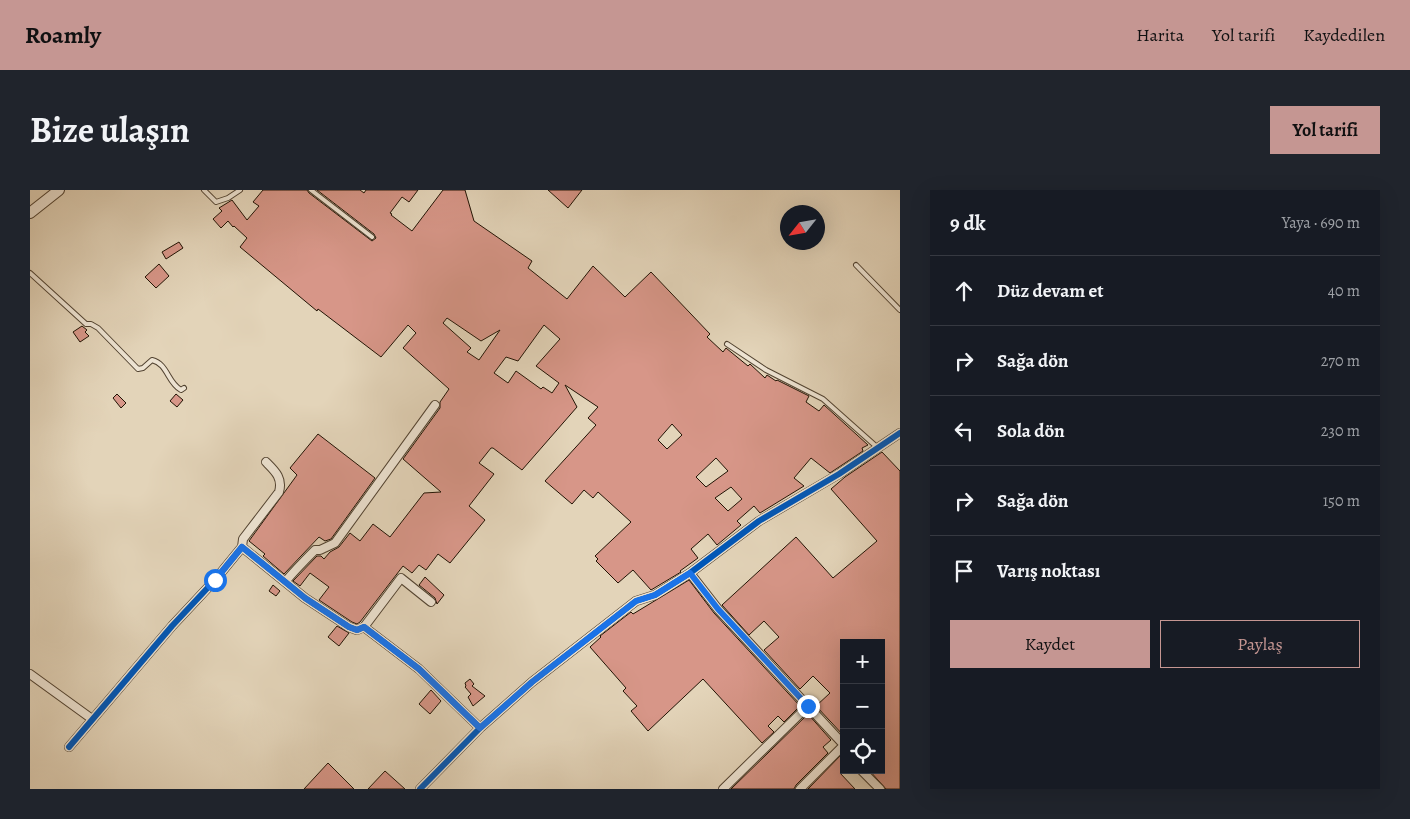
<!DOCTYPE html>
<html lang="tr">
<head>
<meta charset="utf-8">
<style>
  :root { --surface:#171b24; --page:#20242c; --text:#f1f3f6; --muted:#9ea1a6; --line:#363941; --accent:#c59692 }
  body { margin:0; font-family:Alegreya,serif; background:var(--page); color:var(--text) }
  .controls { position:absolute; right:15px; bottom:15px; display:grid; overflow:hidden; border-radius:0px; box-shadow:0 5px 20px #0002 }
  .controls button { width:45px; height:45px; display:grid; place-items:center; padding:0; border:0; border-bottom:1px solid var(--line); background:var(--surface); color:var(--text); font:25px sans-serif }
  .compass { position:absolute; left:750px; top:15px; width:45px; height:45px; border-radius:50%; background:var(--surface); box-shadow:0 5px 20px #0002; rotate:239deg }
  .stop { position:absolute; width:15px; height:15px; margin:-11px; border:4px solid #1a73e8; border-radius:50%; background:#fff }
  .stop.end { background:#1a73e8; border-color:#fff; box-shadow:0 1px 5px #0008 }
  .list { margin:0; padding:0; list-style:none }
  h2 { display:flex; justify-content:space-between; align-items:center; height:65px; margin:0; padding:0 20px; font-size:21px }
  h2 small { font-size:16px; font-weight:400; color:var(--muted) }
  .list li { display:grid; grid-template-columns:32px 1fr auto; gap:15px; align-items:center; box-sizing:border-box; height:70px; padding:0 20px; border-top:1px solid var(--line) }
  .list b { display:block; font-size:19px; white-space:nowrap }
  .list em { font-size:16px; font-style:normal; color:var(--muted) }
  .actions { display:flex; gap:10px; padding:15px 20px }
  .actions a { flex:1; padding:11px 0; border:1px solid var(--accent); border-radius:0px; text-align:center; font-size:18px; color:var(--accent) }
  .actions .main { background:var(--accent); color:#111 }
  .icon { flex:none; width:28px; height:28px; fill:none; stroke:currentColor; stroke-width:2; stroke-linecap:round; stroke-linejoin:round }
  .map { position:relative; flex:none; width:870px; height:599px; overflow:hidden; border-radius:0px }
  header { display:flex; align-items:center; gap:30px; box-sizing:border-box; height:70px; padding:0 25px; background:var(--accent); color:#111 }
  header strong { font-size:24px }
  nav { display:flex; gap:28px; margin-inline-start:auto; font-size:18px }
  .intro { display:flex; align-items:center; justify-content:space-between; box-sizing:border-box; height:120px; padding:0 30px }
  h1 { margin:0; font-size:35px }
  .button { padding:12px 22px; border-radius:0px; background:var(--accent); color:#111; font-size:18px; font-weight:700 }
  main { display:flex; gap:30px; padding:0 30px }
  aside { flex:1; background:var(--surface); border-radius:0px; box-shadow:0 5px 20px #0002 }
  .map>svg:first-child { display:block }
</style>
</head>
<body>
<header>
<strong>Roamly</strong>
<nav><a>Harita</a><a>Yol tarifi</a><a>Kaydedilen</a></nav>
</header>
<div class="intro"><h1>Bize ulaşın</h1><a class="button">Yol tarifi</a></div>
<main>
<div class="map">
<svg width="870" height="599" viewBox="0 0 870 599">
  <rect width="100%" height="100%" fill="#e3d4b9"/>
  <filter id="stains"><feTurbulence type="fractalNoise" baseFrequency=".004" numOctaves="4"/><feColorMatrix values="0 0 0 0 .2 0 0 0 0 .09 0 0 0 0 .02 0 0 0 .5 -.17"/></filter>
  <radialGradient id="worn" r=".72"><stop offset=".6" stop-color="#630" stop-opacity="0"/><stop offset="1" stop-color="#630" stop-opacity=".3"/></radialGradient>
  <path fill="#d79688" stroke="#211304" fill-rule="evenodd" d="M233,0H277L279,3L342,51L346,48L344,44L287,0H330L334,3L336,0H388L379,12L372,7L360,23L362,24L361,25L382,41L413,0H435L444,31L502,71L498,78L537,109L563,76L595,107L621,82L680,144L677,147L693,162L696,158L718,176L720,174L735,188L737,185L746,191L747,190L779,206L776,212L789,221L794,215L838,255L832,258L833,261L800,283L781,268L764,288L774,296L730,323L724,316L707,331L711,335L687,355L678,344L661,359L668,368L650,381L651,382L621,400L603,380L588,393L566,371L568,369L565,366L601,332L568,302L563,308L554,300L542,314L515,291L566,235L558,228L568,217L535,195L547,217L492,280L463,258H461L449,273L464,284L439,316L455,330L420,373L408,364L396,380L389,375L382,383L373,376L330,432L327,434L322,432L289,410L299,397L280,383L270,396L263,391L287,366H291L294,369L300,362L309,357L320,343L330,351L343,334L360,347L394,303L411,302L373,269L410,218V212L419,199L373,158L386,143L378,135L351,167L288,119L287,121L210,57L217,48L204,36L203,37L198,31L191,38L183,29L192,21L189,18L202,10L217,30L229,16L223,12ZM417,128L451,151L470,140L449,170L437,162L441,158L413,133ZM514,135L530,149L506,176L529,193L522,203L513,197L511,199L486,181L478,193L464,183L476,167L488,171ZM642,234L652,245L637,259L628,250ZM686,268L698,281L676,297L666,287ZM701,297L712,309L698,321L685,308Z
    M518,0H552L538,18Z
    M149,52L153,58L136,69L132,62Z
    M129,74L139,86L126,98L115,87Z
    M52,136L57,140L55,142L59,146L50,152L43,142Z
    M87,204L96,213L91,218L83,208Z
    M146,204L153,210L147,217L140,211Z
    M288,244L345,288L301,349L295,351L289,347L254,384L233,366L235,364L219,351L267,285L260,278Z
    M852,262L870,281V599H856L839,580H851V453H814V546L786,516L800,503L783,486L770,499L734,460L749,447L734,431L719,445L692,415L766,347L803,388L847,351L801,299L815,287Z
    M395,387L414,405L407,414L405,408L389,395Z
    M659,390L684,423L770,516L754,532L748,526L738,536L744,542L732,553L673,489L618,541L601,521L607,516L593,501L596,498L560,457L571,447L570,446L601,422L603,424Z
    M243,395L250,401L246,406L239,401Z
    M307,436L319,443L309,456L298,447Z
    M440,489L444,494L442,496L455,506L443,516L438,507L441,504L435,497L436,496L435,493Z
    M401,500L411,511L400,524L389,514Z
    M778,524L801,550L793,557L798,563L766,595L764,599H701Z
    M811,565L814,568V579L810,583L825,599H778Z
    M298,573L324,599H274Z
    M355,581L375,599H338Z"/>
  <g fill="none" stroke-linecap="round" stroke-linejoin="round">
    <defs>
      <path id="service" d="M174,0L186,12L198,8L210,0
        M281,0L342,47
        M826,75L870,120
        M0,83L56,134H61L68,138L108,179L113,178L122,170C138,174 137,192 151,200L154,198
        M697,154L736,180L793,209L848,258"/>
      <path id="minor" d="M212,357L213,349L249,302C253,288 245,281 236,272
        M660,383L688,419L814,555
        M255,392C265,380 275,370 285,360H290L305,353L405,215
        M334,437L371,388L401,412
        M0,484L62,529
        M39,557L142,436L185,390L212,357L275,408L319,437L327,440L334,437L389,479L450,538
        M831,580L850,599
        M390,599L450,538L502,492L606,411L625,405L660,383L729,331L809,284L870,243
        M693,599L778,516
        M770,599L814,555"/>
      <path id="tertiary" d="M0,23L29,0"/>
    </defs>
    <use href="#service" stroke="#524331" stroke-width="6"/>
    <use href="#minor" stroke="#524331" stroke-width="10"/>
    <use href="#tertiary" stroke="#524331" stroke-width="12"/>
    <use href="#service" stroke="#ede3d2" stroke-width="4"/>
    <use href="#minor" stroke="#ede3d2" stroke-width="8"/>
    <use href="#tertiary" stroke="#ede3d2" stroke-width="10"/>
    <defs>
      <path id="cycleway" d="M39,557L142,436L185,390L212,357L275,408L319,437L327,440L334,437L389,479L450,538
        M390,599L450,538L502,492L606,411L625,405L660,383L729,331L809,284L870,243"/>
    </defs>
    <use href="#cycleway" stroke="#ede3d2" stroke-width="9"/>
    <use href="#cycleway" stroke="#0057b8" stroke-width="6"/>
  </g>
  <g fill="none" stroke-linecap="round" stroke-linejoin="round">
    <path stroke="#1a73e8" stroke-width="6" d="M185,390L212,357L275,408L319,437L327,440L334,437L389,479L450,538L502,492L606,411L625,405L660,383L688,419L778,516"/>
  </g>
  <rect width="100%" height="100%" filter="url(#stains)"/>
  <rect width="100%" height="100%" fill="url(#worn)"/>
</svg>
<div class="controls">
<button>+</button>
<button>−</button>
<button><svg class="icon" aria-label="locate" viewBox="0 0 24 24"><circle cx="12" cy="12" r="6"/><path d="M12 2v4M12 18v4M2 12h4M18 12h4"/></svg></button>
</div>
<svg class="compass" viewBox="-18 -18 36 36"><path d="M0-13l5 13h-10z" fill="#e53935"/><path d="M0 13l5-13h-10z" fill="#9ea1a6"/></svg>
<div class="stop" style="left:185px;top:390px"></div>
<div class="stop end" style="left:778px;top:516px"></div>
</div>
<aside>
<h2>9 dk<small>Yaya · 690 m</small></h2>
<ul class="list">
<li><svg class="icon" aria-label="ahead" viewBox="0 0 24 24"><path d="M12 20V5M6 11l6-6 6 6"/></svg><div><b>Düz devam et</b></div><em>40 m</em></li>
<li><svg class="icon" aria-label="right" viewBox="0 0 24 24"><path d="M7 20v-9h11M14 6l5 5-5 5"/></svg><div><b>Sağa dön</b></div><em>270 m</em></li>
<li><svg class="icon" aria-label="left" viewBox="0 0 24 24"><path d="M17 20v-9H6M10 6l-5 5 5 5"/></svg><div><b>Sola dön</b></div><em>230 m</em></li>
<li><svg class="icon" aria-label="right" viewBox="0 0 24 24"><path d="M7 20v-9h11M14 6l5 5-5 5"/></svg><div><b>Sağa dön</b></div><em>150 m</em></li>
<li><svg class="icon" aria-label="arrive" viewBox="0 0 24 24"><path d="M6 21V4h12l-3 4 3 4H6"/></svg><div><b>Varış noktası</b></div></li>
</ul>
<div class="actions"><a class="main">Kaydet</a><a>Paylaş</a></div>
</aside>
</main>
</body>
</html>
